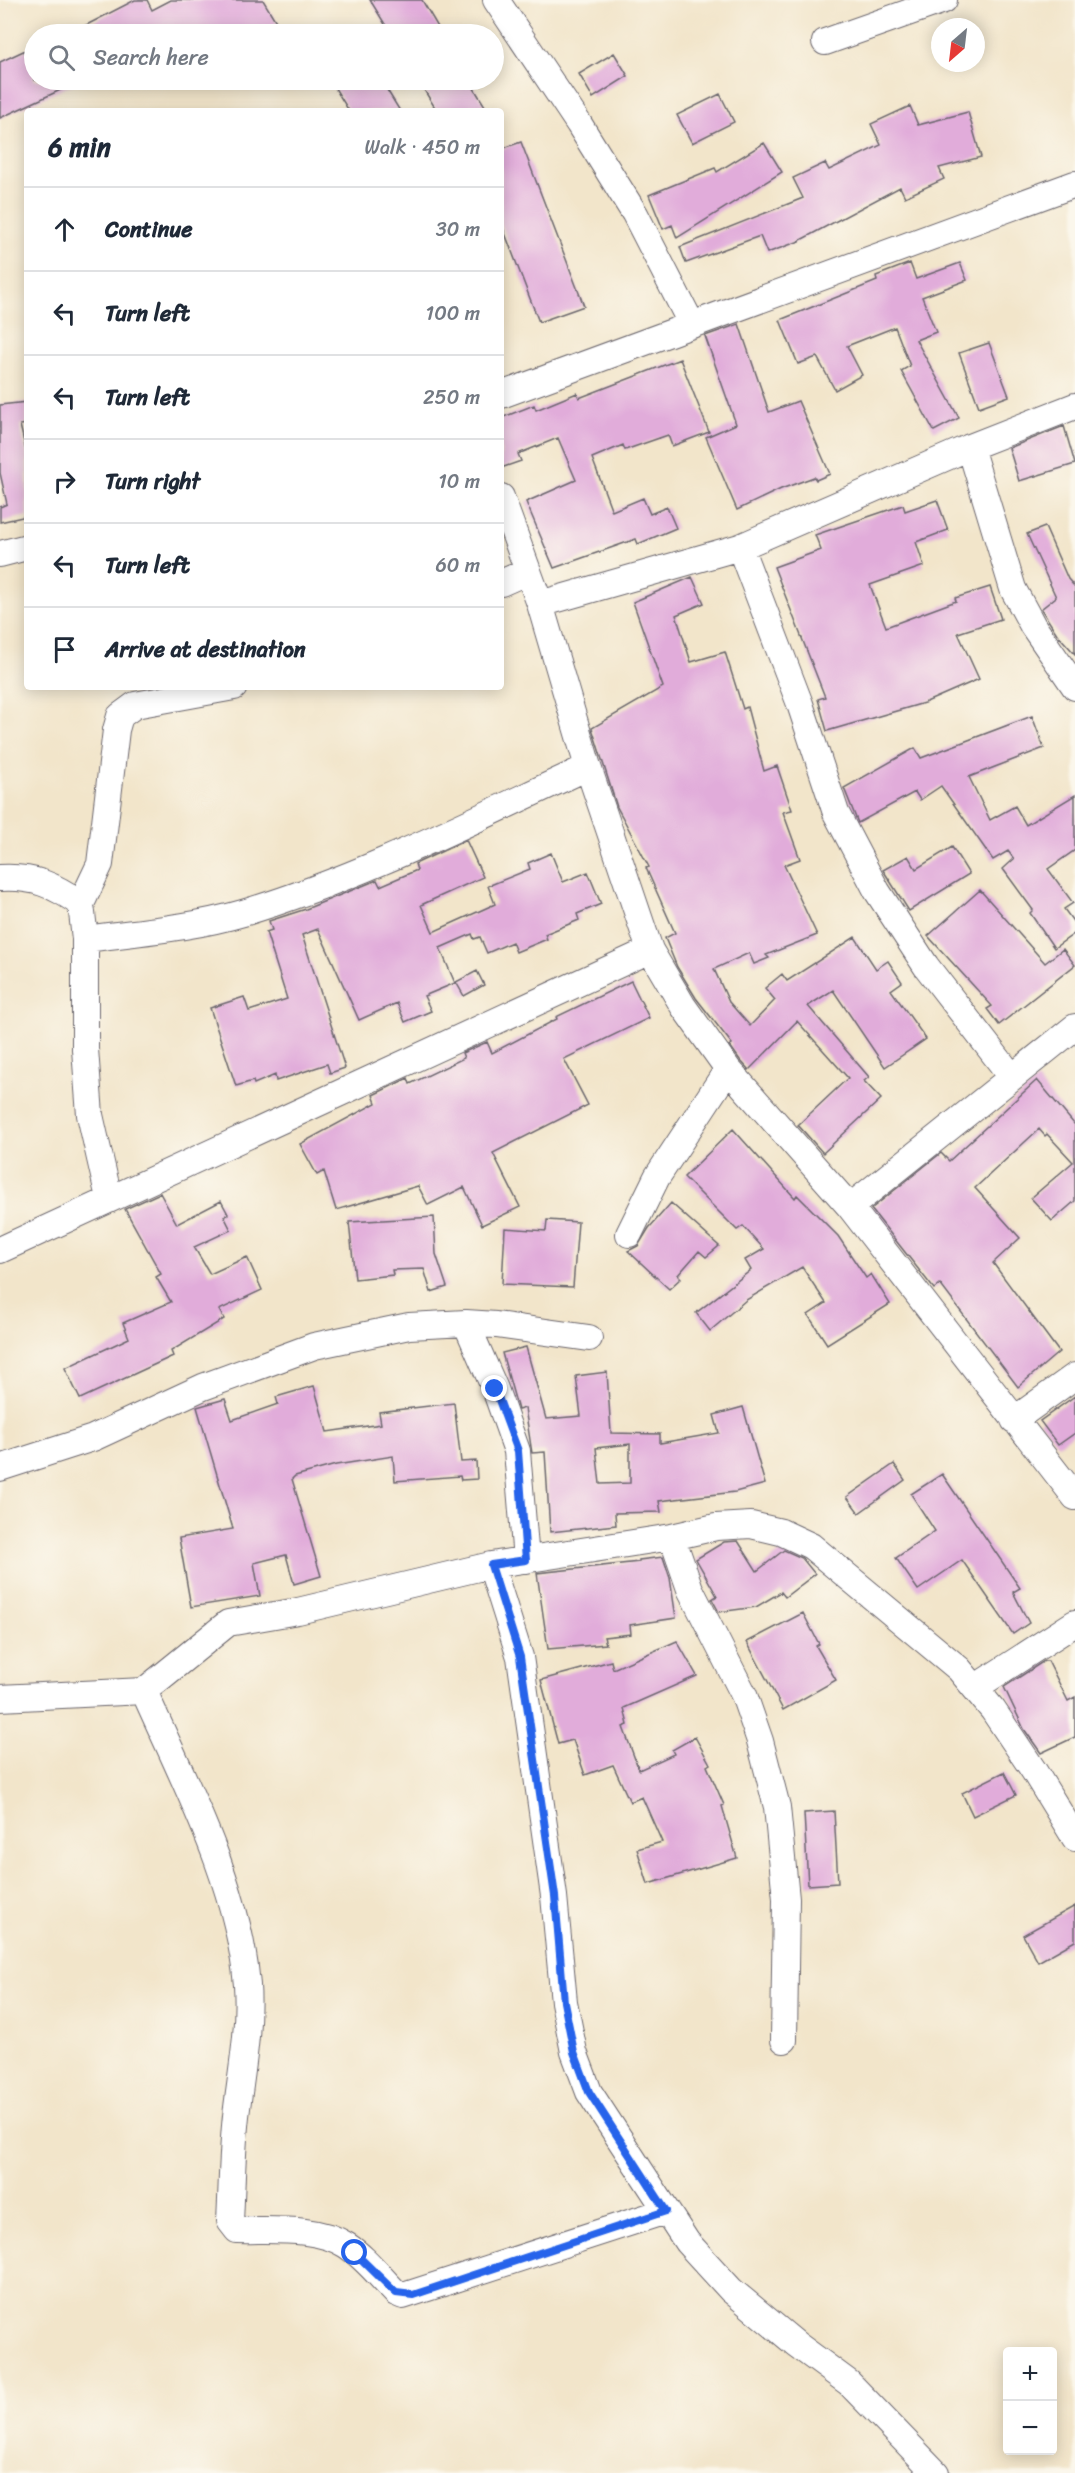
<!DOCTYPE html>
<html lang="en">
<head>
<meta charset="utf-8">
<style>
  :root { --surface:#fff; --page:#f2f2f3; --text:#1f2937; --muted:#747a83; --line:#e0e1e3 }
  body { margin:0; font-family:Sriracha,sans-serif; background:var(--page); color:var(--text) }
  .controls { position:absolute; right:18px; bottom:18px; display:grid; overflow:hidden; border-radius:6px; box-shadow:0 3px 15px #0003 }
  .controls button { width:54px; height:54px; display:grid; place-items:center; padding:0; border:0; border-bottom:2px solid var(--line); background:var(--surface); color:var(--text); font:30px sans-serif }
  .compass { position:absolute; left:931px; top:18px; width:54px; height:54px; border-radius:50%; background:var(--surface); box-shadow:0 3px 15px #0003; rotate:208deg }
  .stop { position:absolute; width:18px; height:18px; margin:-14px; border:4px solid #2563eb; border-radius:50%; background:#fff }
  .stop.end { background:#2563eb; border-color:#fff; box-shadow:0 2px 6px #0008 }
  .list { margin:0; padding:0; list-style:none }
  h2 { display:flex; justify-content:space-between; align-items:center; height:78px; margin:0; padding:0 24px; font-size:26px }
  h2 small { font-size:20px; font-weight:400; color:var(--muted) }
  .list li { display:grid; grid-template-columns:39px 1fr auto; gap:18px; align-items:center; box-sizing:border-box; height:84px; padding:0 24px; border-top:2px solid var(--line) }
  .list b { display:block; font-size:22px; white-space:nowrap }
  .list em { font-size:20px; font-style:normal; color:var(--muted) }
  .icon { flex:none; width:33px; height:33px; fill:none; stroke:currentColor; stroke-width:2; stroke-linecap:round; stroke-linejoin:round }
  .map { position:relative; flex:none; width:1075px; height:2473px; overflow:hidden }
  .search { position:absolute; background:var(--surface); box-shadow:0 3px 15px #0003; left:24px; top:24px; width:480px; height:66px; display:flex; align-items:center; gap:15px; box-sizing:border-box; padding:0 21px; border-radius:33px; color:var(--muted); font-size:22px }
  .panel { position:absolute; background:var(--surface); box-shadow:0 3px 15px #0003; left:24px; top:108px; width:480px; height:582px; border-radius:6px }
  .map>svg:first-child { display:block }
</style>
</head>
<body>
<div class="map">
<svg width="1075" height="2473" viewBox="0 0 1075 2473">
  <rect width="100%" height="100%" fill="#fbf7ec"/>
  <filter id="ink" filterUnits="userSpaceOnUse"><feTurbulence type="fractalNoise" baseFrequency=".0167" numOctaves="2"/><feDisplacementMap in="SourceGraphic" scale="12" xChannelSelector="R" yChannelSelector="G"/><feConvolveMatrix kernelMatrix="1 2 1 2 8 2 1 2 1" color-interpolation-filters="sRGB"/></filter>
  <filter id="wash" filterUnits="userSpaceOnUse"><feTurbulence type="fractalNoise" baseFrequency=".008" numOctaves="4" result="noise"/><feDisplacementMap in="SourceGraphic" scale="24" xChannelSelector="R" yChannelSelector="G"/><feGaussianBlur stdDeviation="1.35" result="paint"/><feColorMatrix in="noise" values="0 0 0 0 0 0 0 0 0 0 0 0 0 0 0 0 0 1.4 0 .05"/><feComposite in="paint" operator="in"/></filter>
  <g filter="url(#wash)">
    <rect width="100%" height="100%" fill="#f2e5ca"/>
    <g id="blocks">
      <path fill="#e1acda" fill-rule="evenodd" d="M135,0H147L152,10L171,0H263L280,28L269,34H69Z
        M370,0H422L442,34H391Z
        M34,46V80H82L0,118V62Z
        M614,53L628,76L593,98L579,74Z
        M330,80H381L400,111H349Z
        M418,80H469L488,111H437Z
        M720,94L734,122L692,143L677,115Z
        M910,106L918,125L968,112L981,157L939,168L944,179L905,197L900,187L797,242L767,253L760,236L686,263L680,247L803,198L793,178L825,163L829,170L881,145L871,124Z
        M521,142L584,306L539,322L501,223V149Z
        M764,143L782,172L677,238L672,225L663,229L649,195L715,168L717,172Z
        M910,263L916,279L960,263L967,280L922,297L936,332L916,340L959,418L934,431L901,371L910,366L895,327L847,346L862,375L835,390L817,357L798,364L780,320L877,281L876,276Z
        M739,324L769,412L798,401L830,474L816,480L814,477L781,489L737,510L706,437L736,424L705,336Z
        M989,343L1009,396L979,407L959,353Z
        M680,359L709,432L672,446L668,435L625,450L623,445L592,458L612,511L643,498L650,514L667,507L676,528L638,544L636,539L554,568L526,502L576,480L558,438L518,454L521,461L501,468V418L534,405L536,410L577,393L579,398Z
        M27,402V424L20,425L27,455V516L0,522V507L7,504L0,473V405Z
        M1064,426L1075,464L1019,481L1009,448Z
        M937,500L948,530L916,542L924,566L870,585L886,627L956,601L955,598L990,587L1001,619L958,633L979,679L924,703L827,731L818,699L825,697L774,567L821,550L815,535L903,505L905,511Z
        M1045,527L1068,579L1075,587V654L1057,634L1041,609L1056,597L1027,534Z
        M692,577L704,603L676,615L691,662L725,652L743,709L747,707L764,771L777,766L792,810L783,812L800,859L784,865L817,935L766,955L769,958L754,964L749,953L714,969L729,1002L750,1026L775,1000L765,988L782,974L787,981L855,937L876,969L888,961L902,982L891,990L926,1039L885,1067L833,990L808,1006L869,1077L864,1081L881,1099L823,1153L798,1125L848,1078L797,1021L749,1070L740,1060L730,1046L732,1044L696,998L677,967L665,938L675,933L646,868L649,867L617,807L592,728L663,687L633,602Z
        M1032,716L1044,748L969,777L990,820L1015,806L1026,825L1075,795V850L1048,869L1073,903L1064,909L1075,924V933L1054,948L1030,913L1033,910L1003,869L1014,859L1008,851L993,860L941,786L920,800L915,792L858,823L844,788L915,748L921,758Z
        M466,840L483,877L421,905L433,932L495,904L488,886L530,869L528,863L551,853L563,882L588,872L601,904L577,914L579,920L545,934L547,939L516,952L512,942L487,953L480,937L474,939L472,934L440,948L455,983L424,996L431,1011L405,1022L397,1003L359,1020L318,929L302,935L345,1068L330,1073L327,1064L276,1081L275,1075L254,1084L253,1081L236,1086L210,1008L244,997L249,1011L287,999L266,932L272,930L269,921L306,909L377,880L380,886L417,870L415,864Z
        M952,847L969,874L909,911L883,870L908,856L916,869Z
        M980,890L1045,963L1063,949L1075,965L999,1025L987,1009L992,1006L928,936Z
        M477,971L484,985L464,996L456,982Z
        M631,981L649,1018L564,1059L588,1105L493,1153L520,1207L482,1225L464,1187L428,1205L418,1186L336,1210L324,1171L317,1175L300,1144L376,1103L373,1095L408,1078L410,1084L464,1058L462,1053L487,1042L492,1053L557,1019L556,1017Z
        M1037,1080L1075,1125V1201L1052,1221L1031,1198L1073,1162L1047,1134L1045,1136L1039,1129L975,1188L1020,1238L993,1263L1059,1352L1018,1387L940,1284L934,1289L871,1209L941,1153L949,1161Z
        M733,1129L795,1198L797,1195L838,1236L866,1278L871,1274L890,1304L827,1344L808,1315L826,1303L802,1267L746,1300L710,1331L696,1313L751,1270L745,1260L764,1249L743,1226L737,1230L684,1177Z
        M160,1193L177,1224L221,1201L228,1214L224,1216L231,1230L194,1247L210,1274L247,1257L262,1290L219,1310L224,1319L171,1351L173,1356L80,1399L65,1368L129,1338L123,1323L171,1302L156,1277L161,1274L125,1209Z
        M671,1203L719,1246L706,1257L699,1251L678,1275L681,1278L669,1289L628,1251L638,1246L649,1228Z
        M434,1217L436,1254L447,1287L431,1292L424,1269L392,1270L393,1275L355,1279L349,1222Z
        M547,1220L578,1222L573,1287L502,1284L505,1228L546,1231Z
        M526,1347L546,1419L581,1416L576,1376L607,1372L611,1433L660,1434V1443L719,1433L714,1415L743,1407L765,1484L735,1492L659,1501L661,1512L615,1513L616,1525L550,1532L545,1452L532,1453L525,1408L518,1410L502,1353ZM630,1444V1483L600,1484L596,1448Z
        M314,1386L327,1432L381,1424L379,1412L454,1403L461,1462L476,1461L477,1479L461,1480L460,1476L395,1481L393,1456L336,1465L295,1476L292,1479L321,1576L294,1584L286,1555L254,1563L260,1596L191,1607L179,1538L233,1529L197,1407L225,1399L232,1420L278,1404L276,1397Z
        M1075,1396V1433L1058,1445L1040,1421Z
        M894,1464L905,1480L859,1513L847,1497Z
        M942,1474L1020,1588L1013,1592L1029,1623L1013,1634L962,1560L918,1590L896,1558L935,1531L911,1494Z
        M738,1541L757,1571L784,1550L802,1558L815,1574L785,1597L781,1592L756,1607L719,1612L712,1599L717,1596L696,1559L724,1542Z
        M663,1557L670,1578L676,1618L630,1625L631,1634L604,1637L606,1644L548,1649L537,1573L639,1562V1560Z
        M803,1613L819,1644L816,1646L836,1680L783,1710L747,1642Z
        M677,1641L697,1676L624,1708L628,1725L623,1727L639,1770L674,1754L672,1750L695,1737L710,1764L707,1766L724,1805L722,1806L737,1858L648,1884L637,1849L662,1842L642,1797L630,1802L613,1765L585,1775L573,1740L558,1744L541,1680L611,1661L613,1669Z
        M1044,1661H1048L1068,1701L1075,1697V1737L1041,1753L1024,1729L1004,1687Z
        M1004,1772L1016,1795L973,1816L962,1793Z
        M834,1811L838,1883L808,1885L804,1813Z
        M1075,1906V1941L1038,1962L1023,1935Z"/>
    </g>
  </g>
  <g filter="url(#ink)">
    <use href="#blocks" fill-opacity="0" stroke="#6b666d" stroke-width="1.5"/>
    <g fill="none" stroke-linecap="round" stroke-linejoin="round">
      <defs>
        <path id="minor" d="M496,0L579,124L635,214L692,325
          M825,42L944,0
          M501,395L1075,184
          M970,447L1013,589L1033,626L1075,687
          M501,497L540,604L588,767L650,950L683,1006L728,1069L850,1207L1075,1497
          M740,547L800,704L836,813L877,891L926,966L1012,1077
          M0,554L27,547
          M501,583L528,571
          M540,604L740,547L970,447L1075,406
          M0,878C34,876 54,885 81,904
          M85,939C138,932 192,928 243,913C362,877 475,819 588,767
          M109,1198L90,1115L85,1049V939L81,904L100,864L116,730L120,716L135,705L234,687
          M850,1207L1075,1027
          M629,1234L657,1177L728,1069
          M0,1250L650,950
          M466,1323L495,1389L517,1451L526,1560
          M1014,1420L1075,1376
          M0,1468L93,1438L203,1387L314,1346L409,1326L466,1323L496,1325L589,1338
          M672,1537L690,1589L744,1695L760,1741L777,1807L786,1899L784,2040
          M491,1565L520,1657L554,1896L564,2002L574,2052L589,2092L687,2242L731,2290L796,2344L849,2383L936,2473
          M976,1687L1075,1623
          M144,1691C185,1784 238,1882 247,1985C250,2029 241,2073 236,2116C232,2151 232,2186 230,2221L237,2230C271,2231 317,2226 346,2245C365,2257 380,2277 396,2293L403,2296L666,2211
          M0,1698L144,1691L228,1623L298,1611L491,1565L672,1537L716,1527L751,1525L781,1532L811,1546L959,1669L993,1710L1034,1771L1075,1838"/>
      </defs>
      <use href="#minor" stroke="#6b666d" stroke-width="28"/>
      <use href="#minor" stroke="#fff" stroke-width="26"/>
    </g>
  </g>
  <g fill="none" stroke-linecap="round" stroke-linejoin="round" filter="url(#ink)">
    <path stroke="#2563eb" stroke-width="8" d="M355,2253L396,2293L413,2295L666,2211L589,2092L574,2052L564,2002L555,1896L520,1657L491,1565L526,1560L518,1451L495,1389"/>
  </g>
</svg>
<div class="controls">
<button>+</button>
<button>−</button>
</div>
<svg class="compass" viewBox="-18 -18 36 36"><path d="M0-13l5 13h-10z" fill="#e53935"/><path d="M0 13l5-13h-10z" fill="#747a83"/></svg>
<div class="stop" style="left:355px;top:2253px"></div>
<div class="stop end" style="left:495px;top:1389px"></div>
<div class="search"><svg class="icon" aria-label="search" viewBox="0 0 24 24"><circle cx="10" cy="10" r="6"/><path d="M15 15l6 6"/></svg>Search here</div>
<section class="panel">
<h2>6 min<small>Walk · 450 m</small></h2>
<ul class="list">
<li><svg class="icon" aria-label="ahead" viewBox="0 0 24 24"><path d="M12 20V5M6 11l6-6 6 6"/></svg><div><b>Continue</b></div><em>30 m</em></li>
<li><svg class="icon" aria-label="left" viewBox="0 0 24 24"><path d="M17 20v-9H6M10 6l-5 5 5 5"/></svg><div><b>Turn left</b></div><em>100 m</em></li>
<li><svg class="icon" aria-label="left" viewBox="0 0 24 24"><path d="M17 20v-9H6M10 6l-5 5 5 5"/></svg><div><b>Turn left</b></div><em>250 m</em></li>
<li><svg class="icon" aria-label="right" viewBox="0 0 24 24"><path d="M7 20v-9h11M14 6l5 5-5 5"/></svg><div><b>Turn right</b></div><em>10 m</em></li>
<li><svg class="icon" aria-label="left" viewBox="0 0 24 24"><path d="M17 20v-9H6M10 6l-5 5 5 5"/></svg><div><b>Turn left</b></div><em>60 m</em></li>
<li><svg class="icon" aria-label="arrive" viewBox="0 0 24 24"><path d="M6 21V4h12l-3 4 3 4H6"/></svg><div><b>Arrive at destination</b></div></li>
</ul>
</section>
</div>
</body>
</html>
